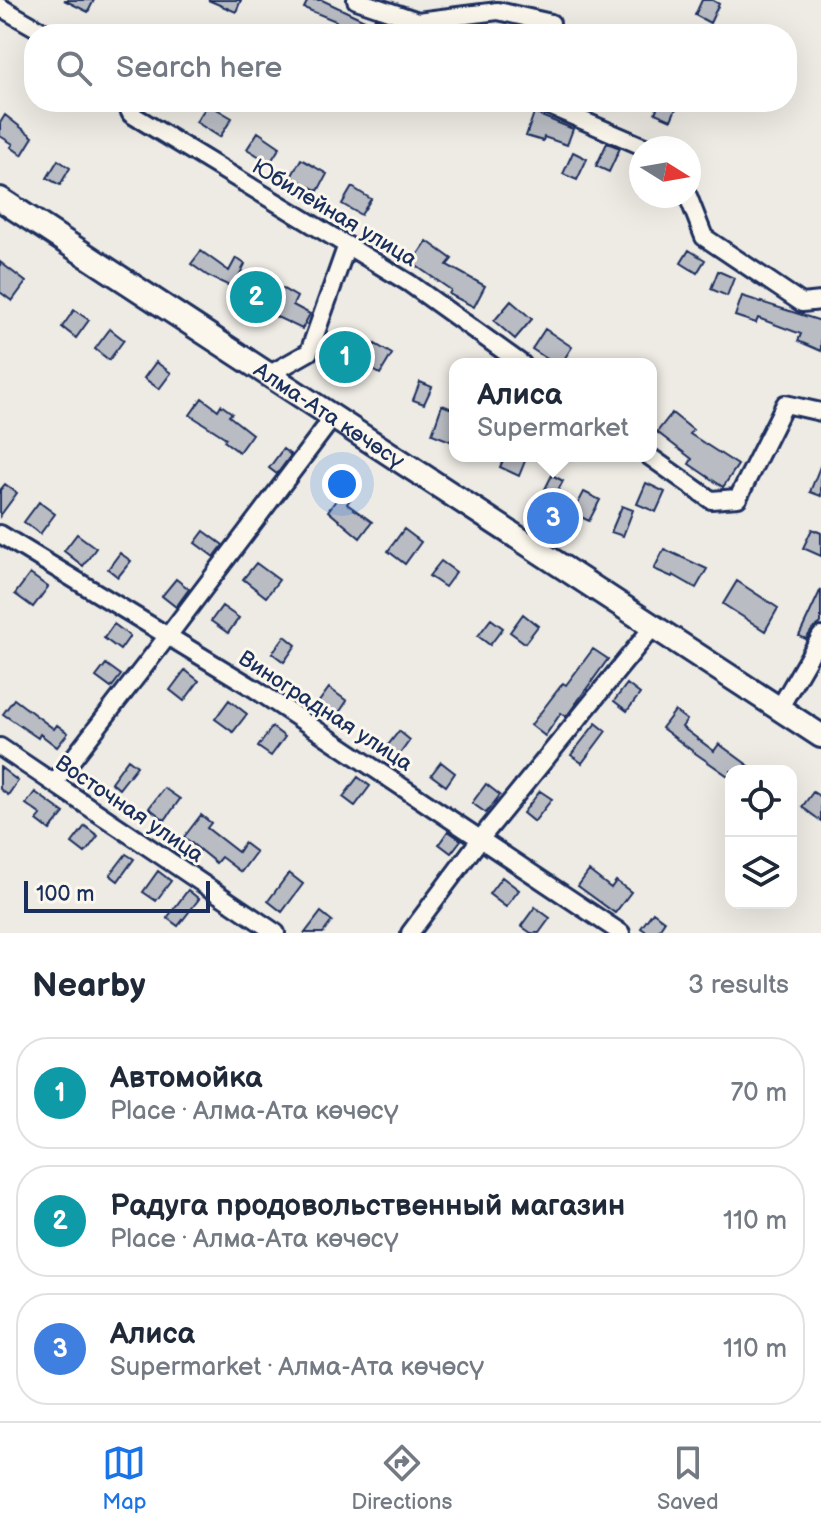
<!DOCTYPE html>
<html lang="en">
<head>
<meta charset="utf-8">
<style>
  :root { --surface:#fff; --page:#f6f6f7; --text:#1f2937; --muted:#747a83; --line:#e0e1e3; --accent:#1a73e8 }
  body { margin:0; font-family:"Balsamiq Sans",sans-serif; background:var(--page); color:var(--text) }
  .controls { position:absolute; right:24px; bottom:24px; display:grid; overflow:hidden; border-radius:16px; box-shadow:0 8px 32px #0002 }
  .controls button { width:72px; height:72px; display:grid; place-items:center; padding:0; border:0; border-bottom:2px solid var(--line); background:var(--surface); color:var(--text); font:40px sans-serif }
  .compass { position:absolute; left:629px; top:136px; width:72px; height:72px; border-radius:50%; background:var(--surface); box-shadow:0 8px 32px #0002; rotate:101deg }
  .scale { position:absolute; left:24px; bottom:20px; width:186px; box-sizing:border-box; padding-left:8px; border:4px solid #1b2f5e; border-top:0; font-size:22px; line-height:28px; white-space:nowrap; color:#1b2f5e; -webkit-text-stroke:6px #fbf7ec; paint-order:stroke }
  .you { position:absolute; left:342px; top:484px; width:28px; height:28px; margin:-20px; border:6px solid #fff; border-radius:50%; background:#1a73e8; box-shadow:0 0 0 12px #1a73e833 }
  .badge { display:grid; place-items:center; width:52px; height:52px; border-radius:50%; background:var(--accent); color:#fff; font-size:26px; font-weight:700 }
  .pin { position:absolute; translate:-50% -50%; border:4px solid #fff; box-shadow:0 2px 8px #0006 }
  .popup { position:absolute; left:449px; top:358px; width:208px; height:104px; box-sizing:border-box; display:grid; place-content:center; border-radius:16px; background:var(--surface); filter:drop-shadow(0 2px 6px #0005); font-size:26px; white-space:nowrap; color:var(--muted) }
  .popup b { font-size:30px; color:var(--text) }
  .popup::after { content:''; position:absolute; left:50%; top:100%; margin-left:-16px; border:16px solid transparent; border-top-color:var(--surface) }
  .list { margin:0; padding:0; list-style:none }
  h2 { display:flex; justify-content:space-between; align-items:center; height:104px; margin:0; padding:0 32px; font-size:34px }
  h2 small { font-size:26px; font-weight:400; color:var(--muted) }
  .list li { display:grid; grid-template-columns:52px 1fr auto; gap:24px; align-items:center; box-sizing:border-box; height:112px; margin:0 16px 16px; padding:0 16px; border:2px solid var(--line); border-radius:32px }
  .list b { display:block; font-size:30px; white-space:nowrap }
  .list p { margin:0; font-size:26px; white-space:nowrap; color:var(--muted) }
  .list em { font-size:26px; font-style:normal; color:var(--muted) }
  .icon { flex:none; width:44px; height:44px; fill:none; stroke:currentColor; stroke-width:2; stroke-linecap:round; stroke-linejoin:round }
  .map { position:relative; flex:none; width:821px; height:933px; overflow:hidden }
  .search { position:absolute; background:var(--surface); box-shadow:0 8px 32px #0002; left:24px; right:24px; top:24px; height:88px; display:flex; align-items:center; gap:20px; box-sizing:border-box; padding:0 28px; border-radius:32px; color:var(--muted); font-size:30px }
  .sheet { height:488px; background:var(--surface) }
  nav { display:flex; justify-content:space-around; align-items:center; box-sizing:border-box; height:112px; border-top:2px solid var(--line); background:var(--surface); font-size:22px; color:var(--muted) }
  nav a { display:grid; justify-items:center; gap:4px }
  nav .on { color:var(--accent) }
  .map>svg:first-child { display:block }
</style>
</head>
<body>
<div class="map">
<svg width="821" height="933" viewBox="0 0 821 933">
  <rect width="100%" height="100%" fill="#eeebe4"/>
  <filter id="ink" filterUnits="userSpaceOnUse"><feTurbulence type="fractalNoise" baseFrequency=".0125" numOctaves="2"/><feDisplacementMap in="SourceGraphic" scale="16" xChannelSelector="R" yChannelSelector="G"/><feConvolveMatrix kernelMatrix="1 2 1 2 8 2 1 2 1" color-interpolation-filters="sRGB"/></filter>
  <g filter="url(#ink)">
    <path fill="#b9bcc3" stroke="#1b2f5e" stroke-width="2" d="M64,0H94L88,12Z
      M208,0H241L236,12Z
      M308,0H322L373,24L375,18L389,23L387,31L392,34H344L333,29L336,21L304,8Z
      M702,0H712L719,4L710,23L695,15Z
      M660,102H679L671,120L655,113Z
      M208,104L232,118L220,137L196,122Z
      M534,113L573,129L567,145L544,137L543,141L526,136Z
      M5,115L33,137L22,155L11,147L13,144L0,136V123Z
      M258,132L280,147L270,163L247,149Z
      M607,143L620,148L609,172L596,166Z
      M573,152L587,159L577,180L563,174Z
      M301,159L327,174L318,191L291,177Z
      M58,160L70,168L60,185L47,178Z
      M352,187L371,199L361,215L342,204Z
      M427,241L452,259L447,265L485,286L474,307L449,294L451,290L412,263Z
      M689,250L705,260L697,273L681,263Z
      M201,251L229,271L236,258L245,264L239,276L272,298L278,286L297,297L293,305L310,314L302,329L264,311L245,298L247,294L208,276L191,264Z
      M0,262L26,282L12,301L0,292Z
      M718,271L734,278L727,296L711,289Z
      M742,296L821,321V351L798,341L801,334L758,318L756,323L735,316Z
      M511,301L532,319L515,339L494,321Z
      M74,310L89,320L76,338L62,327Z
      M110,329L124,340L109,360L95,349Z
      M545,329L572,347L561,364H555L532,349Z
      M347,339L371,351L375,344L392,354L380,374L351,357L346,369L335,363Z
      M156,362L171,373L159,389L144,378Z
      M420,382L432,387L424,404L413,400Z
      M202,398L218,410L221,405L232,413L229,416L252,434L239,452L224,441L226,438L190,415Z
      M442,405L455,410L453,442L432,434Z
      M672,413L693,430L690,434L738,465L723,487L689,464L692,459L657,432Z
      M283,449L291,455L277,474L269,468Z
      M505,456H515L525,461L519,476L500,467Z
      M821,464V496L810,492Z
      M552,475L563,481L553,500L542,495Z
      M646,483L665,492L656,512L637,504Z
      M5,484L17,493L0,516V490Z
      M342,492L351,498L347,504L372,522L360,538L328,511Z
      M584,492L600,500L589,521L573,513Z
      M39,502L55,514L40,534L24,522Z
      M622,506L633,510L623,536L611,532Z
      M404,529L421,542L405,564L388,551Z
      M812,529L821,533V556L803,548Z
      M204,531L223,545L214,557L195,543Z
      M77,534L96,548L83,566L64,551Z
      M664,549L707,569L696,588L673,575L672,577L654,569Z
      M120,553L131,561L118,577L108,569Z
      M441,561L456,572L445,587L429,576Z
      M256,563L279,580L266,597L243,579Z
      M30,574L48,587L33,607L15,594Z
      M176,579L189,589L176,607L162,596Z
      M737,581L778,608L765,631L723,604Z
      M821,589V623L812,630L806,639L799,636Z
      M222,606L239,618L228,633L211,621Z
      M523,614L538,626L525,643L510,632Z
      M491,619L503,628L490,645L478,636Z
      M114,624L130,636L120,650L104,638Z
      M285,636L296,645L284,662L272,653Z
      M593,649L608,659L566,717L561,713L545,736L531,725L563,683L566,685Z
      M106,664L121,675L111,688L96,677Z
      M185,670L199,681L184,701L170,690Z
      M627,684L640,694L627,711L614,701Z
      M329,688L347,701L336,717L318,703Z
      M14,699L54,729L57,725L68,733L57,747L40,734L38,738L3,714Z
      M229,700L247,714L233,732L215,719Z
      M675,711L687,720L682,727L714,751L719,744L756,771H731V778L695,753L662,728Z
      M596,723L606,731L582,763L571,755Z
      M272,727L285,737L271,756L258,747Z
      M399,731L410,740L397,758L385,749Z
      M128,759L137,766L119,789L111,782Z
      M441,762L455,773L446,786L431,775Z
      M0,767L18,781L8,795L0,789Z
      M358,777L370,786L355,806L343,797Z
      M486,784L500,795L486,813L472,803Z
      M164,788L180,799L165,820L149,808Z
      M540,791L552,799L534,822L523,813Z
      M35,792L64,813L50,830L37,820L41,815L26,804Z
      M813,792L821,797V821L802,807Z
      M201,815L211,823L207,828L238,852L244,843L256,852L241,872L221,857L216,863L184,837Z
      M85,826L98,836L85,853L72,843Z
      M448,831L461,840L451,853L439,844Z
      M126,854L134,859L118,881L110,875Z
      M158,871L171,881L156,901L143,892Z
      M589,871L611,888L616,881L631,892L615,913L578,886Z
      M289,873L303,884L282,912L268,901Z
      M502,877L519,890L506,907L489,894Z
      M188,890L199,899L178,926L167,918Z
      M535,907L550,918L539,933H531L521,926Z
      M321,912L332,921L323,933H305Z
      M653,912L665,921L657,933H648L641,928Z"/>
    <g fill="none" stroke-linecap="round" stroke-linejoin="round">
      <defs>
        <path id="minor" d="M356,0L418,21L498,11L551,23L549,34
          M0,7L47,34
          M125,102L131,114L409,283L522,364
          M540,102L647,148
          M688,196L704,237L802,303L821,301
          M270,374L309,352L347,245
          M649,456L711,500L738,498L785,404L821,412
          M0,534L255,689L621,933
          M779,709L821,636
          M0,747L276,933
          M54,783L174,628L334,416
          M410,933L481,838L653,627"/>
        <g id="highway">
          <path id="s1" d="M0,199L821,736"/>
        </g>
      </defs>
      <use href="#minor" stroke="#1b2f5e" stroke-width="22"/>
      <use href="#highway" stroke="#1b2f5e" stroke-width="28"/>
      <use href="#minor" stroke="#fbf7ec" stroke-width="16"/>
      <use href="#highway" stroke="#fbf7ec" stroke-width="22"/>
    </g>
  </g>
  <g text-anchor="middle" stroke-width="6" stroke-linejoin="round" paint-order="stroke">
    <g font-size="22" fill="#1b2f5e" stroke="#fbf7ec">
      <text transform="translate(335 212) rotate(31)" y="8">Юбилейная улица</text>
      <text dy="8" stroke="none"><textPath href="#s1" startOffset="394">Алма-Ата көчөсү</textPath></text>
      <text transform="translate(326 710) rotate(33)" y="8">Виноградная улица</text>
      <text transform="translate(130 808) rotate(34)" y="8">Восточная улица</text>
    </g>
  </g>
</svg>
<div class="controls">
<button><svg class="icon" aria-label="locate" viewBox="0 0 24 24"><circle cx="12" cy="12" r="6"/><path d="M12 2v4M12 18v4M2 12h4M18 12h4"/></svg></button>
<button><svg class="icon" aria-label="layers" viewBox="0 0 24 24"><path d="M12 4l9 5-9 5-9-5zM3 14l9 5 9-5"/></svg></button>
</div>
<svg class="compass" viewBox="-18 -18 36 36"><path d="M0-13l5 13h-10z" fill="#e53935"/><path d="M0 13l5-13h-10z" fill="#747a83"/></svg>
<div class="scale">100 m</div>
<div class="you"></div>
<div class="pin badge" style="left:345px;top:357px;background:#0f9aa8">1</div>
<div class="pin badge" style="left:256px;top:297px;background:#0f9aa8">2</div>
<div class="pin badge" style="left:553px;top:518px;background:#3f7fe0">3</div>
<div class="popup"><b>Алиса</b>Supermarket</div>
<div class="search"><svg class="icon" aria-label="search" viewBox="0 0 24 24"><circle cx="10" cy="10" r="6"/><path d="M15 15l6 6"/></svg>Search here</div>
</div>
<section class="sheet">
<h2>Nearby<small>3 results</small></h2>
<ul class="list">
<li><span class="badge" style="background:#0f9aa8">1</span><div><b>Автомойка</b><p>Place · Алма-Ата көчөсү</p></div><em>70 m</em></li>
<li><span class="badge" style="background:#0f9aa8">2</span><div><b>Радуга продовольственный магазин</b><p>Place · Алма-Ата көчөсү</p></div><em>110 m</em></li>
<li><span class="badge" style="background:#3f7fe0">3</span><div><b>Алиса</b><p>Supermarket · Алма-Ата көчөсү</p></div><em>110 m</em></li>
</ul>
</section>
<nav>
<a class="on"><svg class="icon" aria-label="map" viewBox="0 0 24 24"><path d="M3 6l6-2 6 2 6-2v14l-6 2-6-2-6 2zM9 4v14M15 6v14"/></svg>Map</a>
<a><svg class="icon" aria-label="directions" viewBox="0 0 24 24"><path d="M12 3l9 9-9 9-9-9zM9 14v-3h6M13 9l2 2-2 2"/></svg>Directions</a>
<a><svg class="icon" aria-label="saved" viewBox="0 0 24 24"><path d="M7 4h10v16l-5-4-5 4z"/></svg>Saved</a>
</nav>
</body>
</html>
